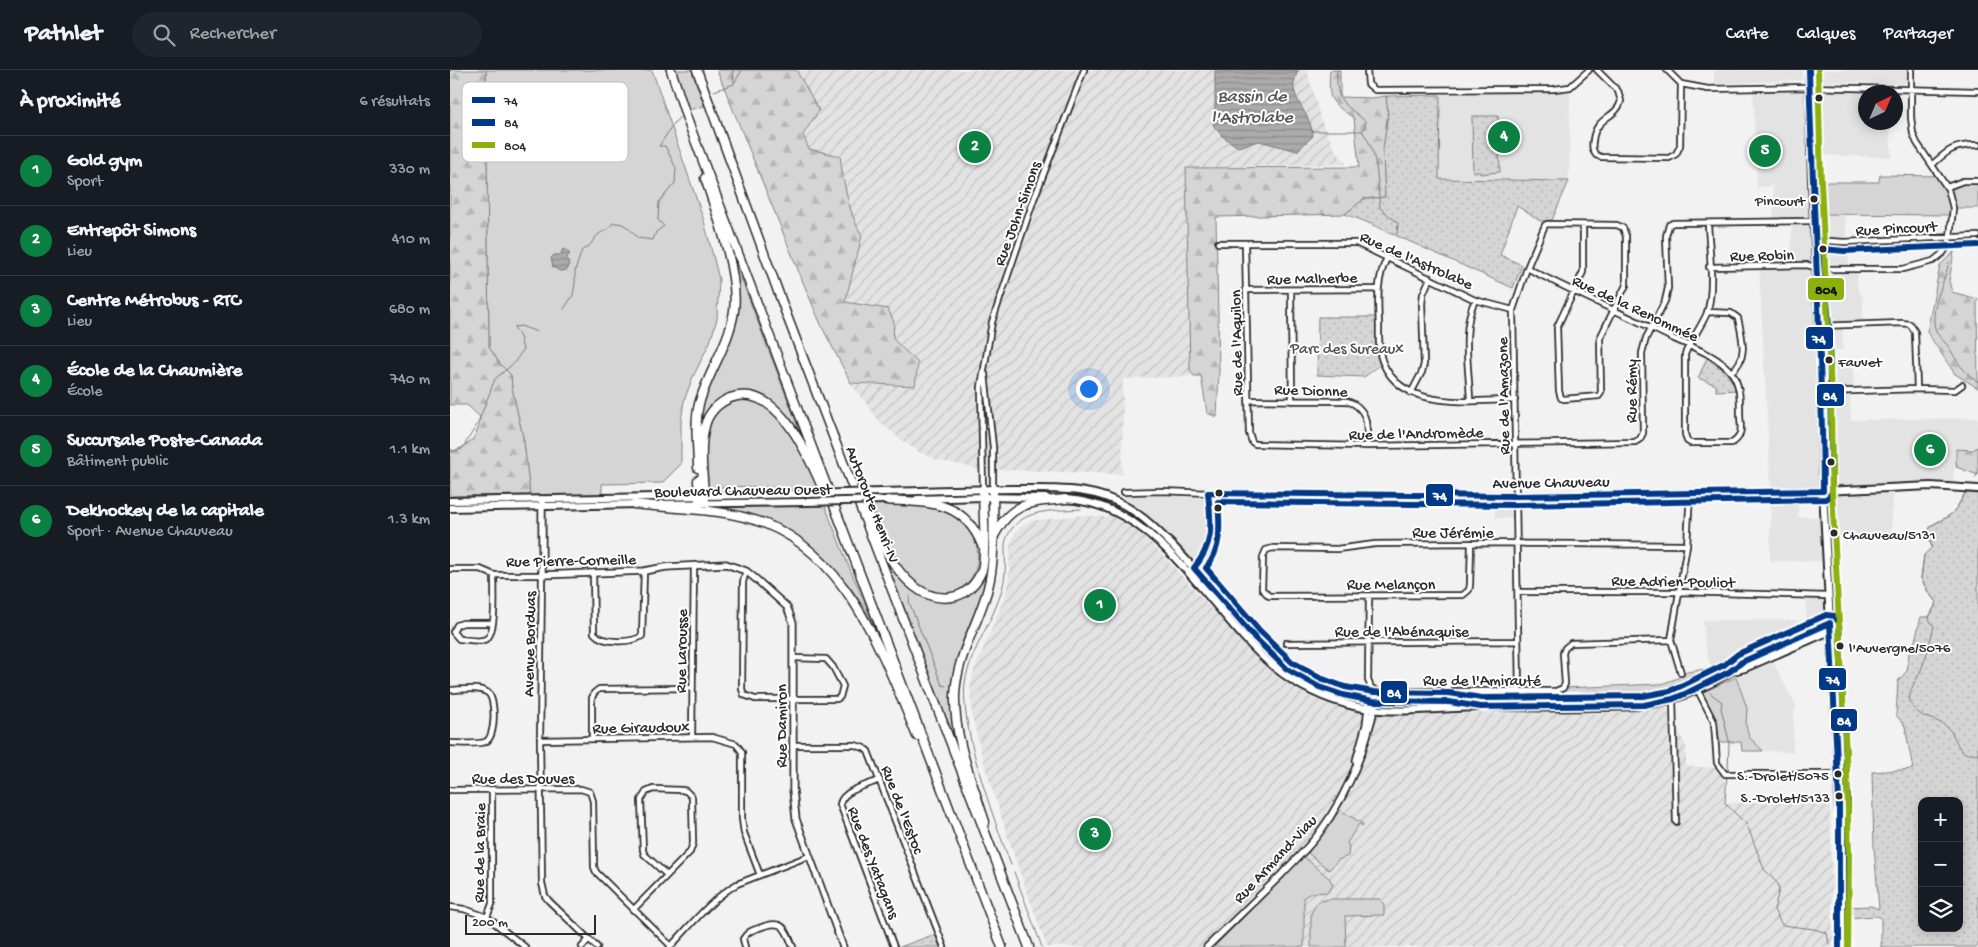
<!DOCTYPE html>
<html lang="fr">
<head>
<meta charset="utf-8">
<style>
  :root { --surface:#171b24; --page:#20242c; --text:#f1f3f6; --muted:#9ea1a6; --line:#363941; --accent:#0b8043 }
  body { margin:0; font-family:"Gochi Hand",sans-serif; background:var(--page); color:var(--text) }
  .controls { position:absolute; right:15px; bottom:15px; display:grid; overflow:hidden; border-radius:10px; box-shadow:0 2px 12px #0003 }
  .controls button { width:45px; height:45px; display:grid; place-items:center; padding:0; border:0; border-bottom:1px solid var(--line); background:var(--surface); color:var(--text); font:25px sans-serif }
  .compass { position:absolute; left:1408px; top:15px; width:45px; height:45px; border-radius:50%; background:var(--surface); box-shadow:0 2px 12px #0003; rotate:44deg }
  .scale { position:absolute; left:15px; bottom:12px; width:131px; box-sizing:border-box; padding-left:5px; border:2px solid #2b2b2b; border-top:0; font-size:14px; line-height:18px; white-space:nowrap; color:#2b2b2b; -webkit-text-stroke:4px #fff; paint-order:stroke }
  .you { position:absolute; left:638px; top:318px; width:18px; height:18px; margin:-12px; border:4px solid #fff; border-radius:50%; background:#1a73e8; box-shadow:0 0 0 8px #1a73e833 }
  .badge { display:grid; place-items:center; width:32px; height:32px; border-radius:50%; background:var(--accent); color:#fff; font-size:16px; font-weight:700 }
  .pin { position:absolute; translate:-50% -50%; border:2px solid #fff; box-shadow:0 1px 5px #0006 }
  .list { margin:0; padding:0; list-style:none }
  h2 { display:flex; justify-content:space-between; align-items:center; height:65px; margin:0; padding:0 20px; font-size:21px }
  h2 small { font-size:16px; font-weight:400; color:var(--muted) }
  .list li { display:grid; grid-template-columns:32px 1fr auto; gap:15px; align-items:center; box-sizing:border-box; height:70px; padding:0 20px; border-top:1px solid var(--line) }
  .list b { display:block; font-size:19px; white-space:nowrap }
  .list p { margin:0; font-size:16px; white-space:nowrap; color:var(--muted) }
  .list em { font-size:16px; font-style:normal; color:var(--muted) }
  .icon { flex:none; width:28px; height:28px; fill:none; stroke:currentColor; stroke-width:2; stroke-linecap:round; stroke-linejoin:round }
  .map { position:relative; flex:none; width:1528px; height:877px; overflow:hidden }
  header { display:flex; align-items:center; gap:30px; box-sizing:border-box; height:70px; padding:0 25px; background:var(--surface); border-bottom:1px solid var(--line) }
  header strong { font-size:24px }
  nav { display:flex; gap:28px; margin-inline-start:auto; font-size:18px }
  .search { width:350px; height:45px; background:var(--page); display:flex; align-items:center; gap:12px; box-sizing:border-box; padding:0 18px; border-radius:28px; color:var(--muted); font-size:19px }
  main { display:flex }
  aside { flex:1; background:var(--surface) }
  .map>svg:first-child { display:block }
</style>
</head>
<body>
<header>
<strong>Pathlet</strong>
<div class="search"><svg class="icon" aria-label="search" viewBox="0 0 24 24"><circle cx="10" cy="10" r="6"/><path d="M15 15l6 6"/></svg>Rechercher</div>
<nav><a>Carte</a><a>Calques</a><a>Partager</a></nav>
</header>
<main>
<aside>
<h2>À proximité<small>6 résultats</small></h2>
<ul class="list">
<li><span class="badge">1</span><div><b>Gold gym</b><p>Sport</p></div><em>330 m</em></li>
<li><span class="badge">2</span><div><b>Entrepôt Simons</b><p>Lieu</p></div><em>410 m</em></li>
<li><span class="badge">3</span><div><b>Centre Métrobus - RTC</b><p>Lieu</p></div><em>680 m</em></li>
<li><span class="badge">4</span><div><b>École de la Chaumière</b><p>École</p></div><em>740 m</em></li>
<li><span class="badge">5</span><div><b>Succursale Poste-Canada</b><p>Bâtiment public</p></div><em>1.1 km</em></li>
<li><span class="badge">6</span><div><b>Dekhockey de la capitale</b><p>Sport · Avenue Chauveau</p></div><em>1.3 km</em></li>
</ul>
</aside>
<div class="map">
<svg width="1528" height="877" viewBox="0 0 1528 877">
  <defs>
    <pattern id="industrial-furrows" width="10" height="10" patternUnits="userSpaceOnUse" patternTransform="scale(1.25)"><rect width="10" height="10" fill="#e3e3e3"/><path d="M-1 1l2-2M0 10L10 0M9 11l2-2" fill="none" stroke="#c3c3c3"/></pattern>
    <pattern id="forest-firs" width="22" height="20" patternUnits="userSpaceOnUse" patternTransform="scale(1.25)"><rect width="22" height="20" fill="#d5d5d5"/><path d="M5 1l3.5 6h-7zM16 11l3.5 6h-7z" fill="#b7b7b7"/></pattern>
    <pattern id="park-dots" width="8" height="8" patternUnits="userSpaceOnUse" patternTransform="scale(1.25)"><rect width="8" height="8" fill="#d5d5d5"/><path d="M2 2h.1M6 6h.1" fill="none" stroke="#b7b7b7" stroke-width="1.8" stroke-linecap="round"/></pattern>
    <pattern id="water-rules" width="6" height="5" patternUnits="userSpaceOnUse" patternTransform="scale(1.25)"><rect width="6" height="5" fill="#ababab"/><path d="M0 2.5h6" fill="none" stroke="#8b8b8b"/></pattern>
  </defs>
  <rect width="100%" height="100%" fill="#f2f2f2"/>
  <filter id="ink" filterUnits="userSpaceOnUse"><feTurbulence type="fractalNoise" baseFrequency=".02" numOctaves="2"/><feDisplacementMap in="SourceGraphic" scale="10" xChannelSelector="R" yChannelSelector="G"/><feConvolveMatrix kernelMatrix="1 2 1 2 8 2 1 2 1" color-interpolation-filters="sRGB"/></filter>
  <g filter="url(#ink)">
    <path fill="#e3e3e3" d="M1264,0H1352V10L1264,14Z
      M1365,0H1456V14L1368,11L1365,9Z
      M1303,19L1437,20V22H1416V52L1439,53L1442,87L1361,85L1363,144L1395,146L1399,198L1408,199L1407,217L1413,229V254L1392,255L1393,280H1370L1371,298L1403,297L1404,322H1400L1401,350L1528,348V378L1505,379L1503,417L1349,421L1348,447L1374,446L1376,491H1320L1321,422L1309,197L1341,195L1342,152L1324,153L1323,116L1307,117Z
      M1120,20L1119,111L989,109L990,25Z
      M1443,422L1441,466L1382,468L1381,430L1383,425L1387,423Z
      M674,424L756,428L757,461L756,474L751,483L746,490H739L708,455L687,439L673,431Z
      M1044,426H1066V448H1045Z
      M1357,527L1375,528L1373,550L1302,582L1262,603L1255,575L1253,550H1356Z
      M1322,590L1346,636L1344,642L1343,682L1313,681L1299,667L1296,655L1297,638L1286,607Z"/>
    <path fill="url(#industrial-furrows)" d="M346,0H857L871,50L884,78L896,94L736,98L740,300L744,306L673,309L672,404L529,399L487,390L469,382L450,369L431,353L401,314L465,317L468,293L443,269L444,252L394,232L412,166L405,154L395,124L390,86L359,79L353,65L369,40Z
      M664,444L677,452L695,466L806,587L828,608L862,628L894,639L937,644L1167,643L1216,637L1236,676V696L1267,698L1275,704V733L1380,730L1383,877H597L565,789L536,700L522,647L520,618L523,603L556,524L559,505L560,474L565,463L569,458L580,451L634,445L656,447Z"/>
    <path fill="#d5d5d5" stroke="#808080" d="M36,0H202L254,151L269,209L267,249L260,272L242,309L234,331L231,351V394L212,413L152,414V424L80,425L74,372L62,318L61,305L50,294L39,277Z
      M225,0H242L254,36L235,41Z
      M1430,105L1491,106L1495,113L1528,112V138H1503L1502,145L1363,144L1362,112H1429Z
      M282,187H283L350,362L348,363C330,333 306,312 270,329L250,367C250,351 251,336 257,321C267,294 284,270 287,241C290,223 285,205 282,187Z
      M291,329C331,329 355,388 369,419C333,419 296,414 260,418C252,408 255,360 262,349C268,338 280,334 291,329Z
      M444,433C465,435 490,434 508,446C511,448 515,454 517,457C548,495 506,547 466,513C443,493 431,463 419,435Z
      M375,436L399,497L435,579C426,561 418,541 406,525C397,512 384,499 372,489C333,454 308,443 256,437Z
      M438,489L462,518L473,526L496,531L506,529L536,496H537C535,523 523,545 513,570C501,601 498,633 504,666H503L436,490Z
      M752,495L829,584L864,606L896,619L1106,621L1113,618L1211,614L1228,608L1231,603L1261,598L1262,603L1228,619L1191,629L1095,631H1027L1007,628L945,626L920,627L885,619L855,606L842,598L814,571L751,503L749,498Z
      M1286,607L1297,638L1296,655L1299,667L1313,681H1292L1291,672H1270L1266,650L1251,623Z
      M890,740L913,754V756L909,754L897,773L899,776L898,786L888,790L879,800L858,783Z
      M854,787L880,809L883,815L878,822L861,823L854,827V877H764Z
      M930,829L934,835V845L895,846L896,877H861V843L868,832L879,829Z"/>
    <path fill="url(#forest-firs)" stroke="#808080" d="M0,0H36L39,277L50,294L61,305L62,318L74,372L80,425L0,426V378L3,381C20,376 29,365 30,347L17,335H0Z
      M267,0H346L369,40L353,65L359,79L390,86C394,114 398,141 412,166L395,232L438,239L444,252L443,269L468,293L465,316L401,313L372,257L355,217Z
      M880,0H890V27L922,28L936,26L938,43L933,80L935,127L914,129L895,144L766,147L769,300L767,347L757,343L751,306H744L740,300L736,98L909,97L904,48C879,31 878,31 880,0Z
      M1504,182L1499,211L1502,222L1528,229L1527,231L1528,318L1505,304L1477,262L1490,195Z
      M1528,377V405L1506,397V379L1523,380Z"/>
    <path fill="url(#park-dots)" stroke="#808080" fill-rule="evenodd" d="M990,25L989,109L1119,111L1102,150L1090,151L1067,136L1050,185L1072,195L1063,218L914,151L895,144L914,129L935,127L933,80L938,43L936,26Z
      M1022,46H1048L1050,102L1030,104V102H1023Z
      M868,247H926L927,285L930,295L914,307L867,305Z
      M1257,288L1275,301L1288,320L1266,321V315L1248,308Z
      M1515,423L1528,424V877H1431V848L1427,846L1395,848L1394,837L1421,836L1429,839L1424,777L1422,702L1463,699L1455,656L1446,645L1448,611L1457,601L1459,583L1464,574L1471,547H1479L1485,536L1486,532L1478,522L1471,508L1474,485L1482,477C1470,450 1490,456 1502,443C1508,438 1511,429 1515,423ZM1472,731H1509V858H1472Z
      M485,864L490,877H450Z"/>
    <path fill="url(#water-rules)" stroke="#787878" d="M765,0H848C846,6 843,13 844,19C848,37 861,46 863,66L847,81L809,71L788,77L772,66L763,55L765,38Z
      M114,179L120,184L117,187L119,196L117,200L110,201L103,197L101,188L104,185H111L112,180Z"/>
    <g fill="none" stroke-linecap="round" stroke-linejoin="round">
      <path stroke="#787878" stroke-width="1" d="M887,0C886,35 892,30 916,52L913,61
        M285,12L292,0
        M264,21L284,14L283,0
        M861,61H912C929,83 927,112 930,138L948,153L947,164
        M1499,192C1495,213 1478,240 1486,261C1488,266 1494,271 1498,276C1508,292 1511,300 1528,312
        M114,239L123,225L125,214V201L132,180C143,175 140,173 147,166C152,160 157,162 163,153C176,152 180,160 188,168L203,170L206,162L214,156L208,150L209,132L225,113L226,98L215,76H209L225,52L230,47
        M0,382L12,379L28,353L45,309L64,293L73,280L70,267L64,257L71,256L87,262
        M1525,408L1528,403
        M1516,422C1512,428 1508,437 1503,442C1491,455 1470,450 1482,477L1474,485L1471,508L1478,522L1486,532L1485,536L1479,547L1480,551L1484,556C1480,570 1477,587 1471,600C1464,615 1450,631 1470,644C1481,651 1494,650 1502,663C1509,676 1510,688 1528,683
        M460,526L459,532L492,615L496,616
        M1260,623L1272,632L1271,638L1279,671L1278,701
        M1277,705L1275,733L1297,755L1314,799L1328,814L1329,820L1324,840L1332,855L1364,859L1377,863L1379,874
        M561,795C545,752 506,649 516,607C523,577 542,552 551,523C557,504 555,492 555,474C556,469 558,464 561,460C576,438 607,441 631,439
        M564,802L592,877"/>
      <defs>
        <path id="minor" d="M917,0L918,14L925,20L1104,19L1120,17L1139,0
          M1147,0L1168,21L1171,31C1167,48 1146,46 1143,70C1142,76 1142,80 1146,85L1151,87L1219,88L1226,84L1230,76L1231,14
          M1217,0L1231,14L1258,19L1359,17L1528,21
          M1483,94C1499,79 1505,75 1528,75
          M1497,117L1513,111H1528
          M1364,170L1394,172L1528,166
          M768,173H906L1025,230L1063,240
          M795,173L799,363L802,372L805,374L917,376L1185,372L1190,369L1193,363L1192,283L1196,268L1215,231L1218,218L1216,166L1219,155L1223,153L1363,151
          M937,188C926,210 928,231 929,256C929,268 928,282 933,293C954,342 1022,330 1065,330
          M1259,197L1357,195L1373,199H1453L1483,191L1493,183L1498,176L1500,167L1503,138L1498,119L1467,73L1463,64L1461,47V0
          M1077,198C1125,223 1174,244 1222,268C1242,277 1267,285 1281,302C1291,315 1290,331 1290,346C1291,357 1293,367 1282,373H1240L1237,371L1235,364V284C1241,270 1251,257 1257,243C1265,218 1259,179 1258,153
          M797,220L927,219
          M841,220L842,331
          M1257,242L1281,243L1288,248C1292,267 1299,289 1281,302
          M1370,256L1451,253L1460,254L1465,262L1467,319
          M535,304L543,377V419
          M1372,322L1467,319L1505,320L1512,315
          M961,323L972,302L974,294L972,234L973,224L980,208
          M799,330L897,331C919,338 917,356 917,376
          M1020,330C1019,298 1011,259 1025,230
          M533,420L531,317L542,252L584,129L634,0
          M674,422L713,421L758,423
          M1021,473L1020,515L1019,520L1013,525L819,526L812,519L813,487L816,480L823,478L887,479L925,474L1021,473L1237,475
          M0,499H30L44,505H92L90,670L92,813L95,826L99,831L147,877
          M296,501L293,512L292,619L294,625L305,629H387L390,627L393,616L383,597L376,589L343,588
          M143,503L144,563C153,574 181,573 192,566L194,501
          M1068,522H1230L1378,526
          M919,526L918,610L921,618L928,621H1106L1113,618L1115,614L1113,583L1115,578L1121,573L1221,570
          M43,553H13L7,555L3,562L9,569C17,569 29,573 36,569C47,564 44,517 44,505
          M836,573L1068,571
          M1231,603L1221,570L1237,475L1240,423
          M1247,619L1264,652L1267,693L1275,704H1388
          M0,620C10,620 30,616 38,623C46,629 46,668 35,672C25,675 10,673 0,673
          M1069,621L1063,240L1077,198L1095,155L1097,154L1167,155L1173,158L1176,166V215L1150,268L1151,322L1149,326L1114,329L1111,328L1109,321L1107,257L1133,202V155
          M1223,629L1226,752
          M242,667L244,496
          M142,669V628L144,623L149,619L242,618
          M90,670L262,667L286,674L292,682V749L294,763L310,805
          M343,675H405L414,678L418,681L494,877
          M430,710C418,715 393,720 390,734L444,877
          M0,720L131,719L140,722L143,731L144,797L146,802L221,876
          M0,837L14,839L37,847L75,877
          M183,840L240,782L243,773L242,727L236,721L232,720L203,719L196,722L191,730L193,780L194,784L217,805
          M37,847L42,834V719
          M132,877L139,869
          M220,877C241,855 261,829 287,814L359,786
          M295,877L293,869C297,862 302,860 309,858C332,849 335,856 343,877"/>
        <path id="tertiary" d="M92,429V505L194,501L216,497L276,494L296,501L307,510L337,537L343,553V720L346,749L393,877
          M741,501C767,474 762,458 758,423L1066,426L1373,421
          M906,691L916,655L919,630
          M757,877C782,853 806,829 831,805C843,792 856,780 867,766C897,726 916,679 926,631"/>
        <path id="secondary" d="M1359,0L1362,112L1372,322L1373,421L1388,704L1390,786L1389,877
          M1373,421L1481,416L1528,419
          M433,422C477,421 521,419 565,419C598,419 632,417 663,430C688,440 706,459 725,478C745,499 764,521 783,543C808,572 832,601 868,617C915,639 967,628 1017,635
          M467,429L533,427L597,428
          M612,429C709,431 757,540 823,596C848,617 876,630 908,637C949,645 992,637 1034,637C1070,637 1106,638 1142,637C1170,637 1197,637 1224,629C1242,623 1262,613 1279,603C1284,600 1287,595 1292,592C1301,587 1311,583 1320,579C1340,570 1360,562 1380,553
          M0,431L355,424
          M211,434L355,432
          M0,438L189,434
          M1283,601L1295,598L1380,561"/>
        <path id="motorway" d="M221,0L237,49L552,877
          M247,0L337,246L579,877
          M248,398C248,377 244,354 249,334C258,302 279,275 284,241C289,204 267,144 255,108
          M248,410L249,433
          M412,428C427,465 453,535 502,527C516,525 527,513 532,500C537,482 533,440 533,420
          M436,430C479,433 513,429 532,475
          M255,432C253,410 249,377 255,356C258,343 268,333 280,328C327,311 358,385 373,419
          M184,434C227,439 275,438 316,454C400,487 435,590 467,666
          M543,468C560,433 579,432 615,429
          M535,752C522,711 504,669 505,626C506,587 528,555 538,518C546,487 543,451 543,419"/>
      </defs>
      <use href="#minor" stroke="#2b2b2b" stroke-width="8"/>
      <use href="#tertiary" stroke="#2b2b2b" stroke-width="9"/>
      <use href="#secondary" stroke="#2b2b2b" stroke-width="10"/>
      <use href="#motorway" stroke="#2b2b2b" stroke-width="11"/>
      <use href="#minor" stroke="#fff" stroke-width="4.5"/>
      <use href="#tertiary" stroke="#fff" stroke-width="5.5"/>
      <use href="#secondary" stroke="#fff" stroke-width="6"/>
      <use href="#motorway" stroke="#fff" stroke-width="8"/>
      <defs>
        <path id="secondary-bridge" d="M355,424L433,422
          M355,432L436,430"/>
      </defs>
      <use href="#secondary-bridge" stroke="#2b2b2b" stroke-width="10" stroke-linecap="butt"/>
      <use href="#secondary-bridge" stroke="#fff" stroke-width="6"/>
      <defs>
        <path id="bus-1" d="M1359,0C1363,140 1372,281 1373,421L1066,426L758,423C761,453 765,473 744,498L804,567L837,599L869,617L893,625L923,631L999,632L1031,637L1194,635L1223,629L1237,623L1279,602L1292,592L1380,553L1389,730V877"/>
        <path id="bus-2" d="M1398,877V730L1389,553L1385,546L1376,545L1288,584L1274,595L1233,615L1220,621L1193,626L1032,628L999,623L924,622L895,617L873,609L842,592L810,561L756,498C772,479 770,455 768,432L1066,435L1376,429L1380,426L1382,421L1379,256L1373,179L1394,181L1528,175"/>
        <path id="bus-3" d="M1368,0L1371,112L1381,322L1382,421L1397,704L1399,786L1398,877"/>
      </defs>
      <use href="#bus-1" stroke="#fff" stroke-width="10"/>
      <use href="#bus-2" stroke="#fff" stroke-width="10"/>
      <use href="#bus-3" stroke="#fff" stroke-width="10"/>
      <use href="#bus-1" stroke="#013888" stroke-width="6"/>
      <use href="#bus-2" stroke="#013888" stroke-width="6"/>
      <use href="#bus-3" stroke="#8cb010" stroke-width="6"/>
    </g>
  </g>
  <g fill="#2b2b2b" stroke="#fff" stroke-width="2">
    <circle cx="1369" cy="28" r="4.5"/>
    <circle cx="1364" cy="129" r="4.5"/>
    <circle cx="1373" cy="179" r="4.5"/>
    <circle cx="1379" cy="290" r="4.5"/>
    <circle cx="1381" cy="392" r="4.5"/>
    <circle cx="769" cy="423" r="4.5"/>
    <circle cx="768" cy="438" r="4.5"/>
    <circle cx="1384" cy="463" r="4.5"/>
    <circle cx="1390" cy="576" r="4.5"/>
    <circle cx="1388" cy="704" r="4.5"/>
    <circle cx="1389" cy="726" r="4.5"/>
  </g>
  <g text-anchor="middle" stroke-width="4" stroke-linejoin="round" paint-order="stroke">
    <g font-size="15" fill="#2b2b2b" stroke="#fff" text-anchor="end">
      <text x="1355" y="135">Pincourt</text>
      <text x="1388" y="296" text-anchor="start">Fauvet</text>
      <text x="1393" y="469" text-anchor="start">Chauveau/5131</text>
      <text x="1399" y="582" text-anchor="start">l'Auvergne/5076</text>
      <text x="1379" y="710">S.-Drolet/5075</text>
      <text x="1380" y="732">S.-Drolet/5133</text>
    </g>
    <g font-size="16" fill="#2b2b2b" stroke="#fff">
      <text transform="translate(566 143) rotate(-70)" y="6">Rue John-Simons</text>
      <text transform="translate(1446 157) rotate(-3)" y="6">Rue Pincourt</text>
      <text transform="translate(1312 184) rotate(-1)" y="6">Rue Robin</text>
      <text transform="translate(967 189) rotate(24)" y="6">Rue de l'Astrolabe</text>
      <text transform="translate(862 207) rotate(-1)" y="6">Rue Malherbe</text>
      <text transform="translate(1186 237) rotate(25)" y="6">Rue de la Renommée</text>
      <text transform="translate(785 273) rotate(-91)" y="6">Rue de l'Aquilon</text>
      <text transform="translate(861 319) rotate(2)" y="6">Rue Dionne</text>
      <text transform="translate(1180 321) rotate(-90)" y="6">Rue Rémy</text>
      <text transform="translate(1052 326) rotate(-91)" y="6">Rue de l'Amazone</text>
      <text transform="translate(966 362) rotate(-1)" y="6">Rue de l'Andromède</text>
      <text transform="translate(1101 411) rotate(-1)" y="6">Avenue Chauveau</text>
      <text transform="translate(293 419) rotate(-1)" y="6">Boulevard Chauveau Ouest</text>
      <text transform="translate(424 434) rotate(69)" y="6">Autoroute Henri-IV</text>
      <text x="1003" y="467">Rue Jérémie</text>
      <text transform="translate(121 489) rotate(-1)" y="6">Rue Pierre-Corneille</text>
      <text transform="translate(1223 510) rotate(1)" y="6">Rue Adrien-Pouliot</text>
      <text x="941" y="519">Rue Melançon</text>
      <text x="952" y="566">Rue de l'Abénaquise</text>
      <text transform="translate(78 574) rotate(-89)" y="6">Avenue Borduas</text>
      <text transform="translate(230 581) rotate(-89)" y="6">Rue Larousse</text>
      <text x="1032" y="615">Rue de l'Amirauté</text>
      <text transform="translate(191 656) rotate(-1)" y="6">Rue Giraudoux</text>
      <text transform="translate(330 656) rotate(-90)" y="6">Rue Damiron</text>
      <text x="73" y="713">Rue des Douves</text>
      <text transform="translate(454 739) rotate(69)" y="6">Rue de l'Estoc</text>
      <text transform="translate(28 783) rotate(-89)" y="6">Rue de la Braie</text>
      <text transform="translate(824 788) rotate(-47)" y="6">Rue Armand-Viau</text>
      <text transform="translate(425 792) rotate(69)" y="6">Rue des Yatagans</text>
    </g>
    <g font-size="16" fill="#565656" stroke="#fff">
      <text x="897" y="283">Parc des Sureaux</text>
    </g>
    <g font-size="18" font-style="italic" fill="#585858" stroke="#fff">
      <text x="802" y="31">Bassin de<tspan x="802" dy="21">l'Astrolabe</tspan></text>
    </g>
  </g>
  <rect x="12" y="12" width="166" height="80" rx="8" fill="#fff" stroke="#bfbfbf" stroke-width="1"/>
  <rect x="22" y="27" width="23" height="6" fill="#013888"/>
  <rect x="22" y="49" width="23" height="7" fill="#013888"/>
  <rect x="22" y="72" width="23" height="6" fill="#8cb010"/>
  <g font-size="14" fill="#2b2b2b">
    <text x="54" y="35">74</text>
    <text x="54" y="57">84</text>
    <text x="54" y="80">804</text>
  </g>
  <g stroke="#fff" stroke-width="2">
    <rect x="1357" y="207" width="38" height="24" rx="5" fill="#8cb010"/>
    <rect x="1355" y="256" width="29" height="24" rx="5" fill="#013888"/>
    <rect x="1366" y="313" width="29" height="24" rx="5" fill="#013888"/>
    <rect x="975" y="413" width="29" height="24" rx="5" fill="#013888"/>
    <rect x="1368" y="597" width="29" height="24" rx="5" fill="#013888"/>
    <rect x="930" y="610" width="28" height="24" rx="5" fill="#013888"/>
    <rect x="1380" y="638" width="28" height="24" rx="5" fill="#013888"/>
  </g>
  <g font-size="14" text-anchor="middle" font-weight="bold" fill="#fff">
    <text x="1369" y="273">74</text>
    <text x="1380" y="330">84</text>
    <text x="990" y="430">74</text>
    <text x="1383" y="614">74</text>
    <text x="944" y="627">84</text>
    <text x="1394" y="655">84</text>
  </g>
  <g font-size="14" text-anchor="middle" font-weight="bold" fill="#111">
    <text x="1376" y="224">804</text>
  </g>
</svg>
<div class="controls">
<button>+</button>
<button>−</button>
<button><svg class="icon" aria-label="layers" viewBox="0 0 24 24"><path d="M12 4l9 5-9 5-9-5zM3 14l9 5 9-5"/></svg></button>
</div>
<svg class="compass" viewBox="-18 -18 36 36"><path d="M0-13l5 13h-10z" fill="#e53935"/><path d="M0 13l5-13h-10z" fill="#9ea1a6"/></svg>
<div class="scale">200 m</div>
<div class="you"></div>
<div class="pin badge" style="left:650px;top:535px">1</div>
<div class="pin badge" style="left:525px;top:77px">2</div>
<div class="pin badge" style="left:645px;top:764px">3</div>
<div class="pin badge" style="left:1054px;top:67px">4</div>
<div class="pin badge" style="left:1315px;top:81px">5</div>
<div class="pin badge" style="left:1480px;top:380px">6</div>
</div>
</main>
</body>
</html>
